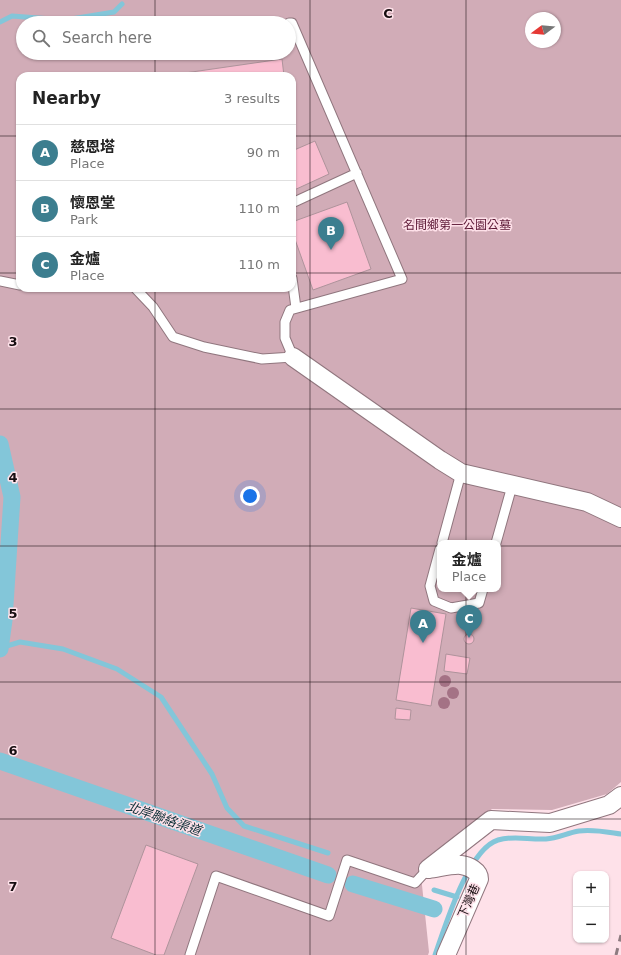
<!DOCTYPE html>
<html lang="en">
<head>
<meta charset="utf-8">
<style>
  :root { --surface:#fff; --page:#f2f2f2; --text:#222; --muted:#767676; --line:#e0e0e0; --accent:#3c7e8f }
  body { margin:0; font-family:"DejaVu Sans","Noto Sans TC",sans-serif; background:var(--page); color:var(--text) }
  .controls { position:absolute; right:12px; bottom:12px; display:grid; overflow:hidden; border-radius:8px; box-shadow:0 1px 3px #0004 }
  .controls button { width:36px; height:36px; display:grid; place-items:center; padding:0; border:0; border-bottom:1px solid var(--line); background:var(--surface); color:var(--text); font:20px sans-serif }
  .compass { position:absolute; left:525px; top:12px; width:36px; height:36px; border-radius:50%; background:var(--surface); box-shadow:0 1px 3px #0004; rotate:254deg }
  .you { position:absolute; left:250px; top:496px; width:14px; height:14px; margin:-10px; border:3px solid #fff; border-radius:50%; background:#1a73e8; box-shadow:0 0 0 6px #1a73e833 }
  .badge { display:grid; place-items:center; width:26px; height:26px; border-radius:50%; background:var(--accent); color:#fff; font-size:13px; font-weight:700 }
  .pin { position:absolute; translate:-50% -33px; filter:drop-shadow(0 1px 2px #0008) }
  .pin::after { content:''; position:absolute; top:21px; width:14px; height:12px; background:inherit; clip-path:polygon(0 0,100% 0,50% 100%) }
  .popup { position:absolute; left:437px; top:540px; width:64px; height:52px; box-sizing:border-box; display:grid; place-content:center; border-radius:8px; background:var(--surface); filter:drop-shadow(0 1px 3px #0005); font-size:13px; white-space:nowrap; color:var(--muted) }
  .popup b { font-size:15px; color:var(--text) }
  .popup::after { content:''; position:absolute; left:50%; top:100%; margin-left:-8px; border:8px solid transparent; border-top-color:var(--surface) }
  .list { margin:0; padding:0; list-style:none }
  h2 { display:flex; justify-content:space-between; align-items:center; height:52px; margin:0; padding:0 16px; font-size:17px }
  h2 small { font-size:13px; font-weight:400; color:var(--muted) }
  .list li { display:grid; grid-template-columns:26px 1fr auto; gap:12px; align-items:center; box-sizing:border-box; height:56px; padding:0 16px; border-top:1px solid var(--line) }
  .list b { display:block; font-size:15px; white-space:nowrap }
  .list p { margin:0; font-size:13px; white-space:nowrap; color:var(--muted) }
  .list em { font-size:13px; font-style:normal; color:var(--muted) }
  .icon { flex:none; width:22px; height:22px; fill:none; stroke:currentColor; stroke-width:2; stroke-linecap:round; stroke-linejoin:round }
  .map { position:relative; flex:none; width:621px; height:955px; overflow:hidden }
  .search { position:absolute; background:var(--surface); box-shadow:0 1px 3px #0004; left:16px; top:16px; width:280px; height:44px; display:flex; align-items:center; gap:10px; box-sizing:border-box; padding:0 14px; border-radius:22px; color:var(--muted); font-size:15px }
  .panel { position:absolute; background:var(--surface); box-shadow:0 1px 3px #0004; left:16px; top:72px; width:280px; height:220px; border-radius:12px }
  .map>svg:first-child { display:block }
</style>
</head>
<body>
<div class="map">
<svg width="621" height="955" viewBox="0 0 621 955">
  <rect width="100%" height="100%" fill="#fee1e9"/>
  <path fill="#d1acb7" fill-rule="evenodd" d="M0,0H621V782L607,794L552,810L492,809L420,866L429,952L428,955H0ZM531,18H555V42H531ZM23,23H289V53H23ZM20,76H292V288H20ZM440,543H498V589H440Z"/>
  <g fill="none" stroke-linecap="round" stroke-linejoin="round">
    <path stroke="#83c6d9" stroke-width="5" d="M0,22L12,16L65,20L114,12L122,4
      M0,648L20,642L63,649L117,669L161,697L212,774L227,808L244,826L328,853
      M434,890L457,897
      M435,955C445,927 468,849 498,840C514,835 529,840 546,839C558,838 567,833 579,831C593,829 607,832 621,834"/>
    <path stroke="#83c6d9" stroke-width="17" d="M0,444L12,497L4,620L0,649
      M0,761L328,875
      M353,884L434,909"/>
  </g>
  <path fill="#f9bdd0" stroke="#ae939b" d="M282,59L284,76H164Z
    M315,141L329,174L292,191V151Z
    M347,202L371,269L313,290L292,231V222Z
    M411,608L446,614L431,706L396,700Z
    M464 639a5 5 0 1 1 10 0a5 5 0 1 1-10 0Z
    M446,654L470,658L467,674L444,671Z
    M396,708L411,710L410,720L395,719Z
    M146,845L198,864L164,955H156L111,938Z"/>
  <g fill="none" stroke-linecap="round" stroke-linejoin="round">
    <defs>
      <path id="lane" d="M292,203L357,173
        M292,278L296,308
        M0,281L20,285
        M135,288L153,307L173,337L204,347L262,359L293,357L285,338V322L290,310L402,279L292,23H289
        M442,543L461,473
        M496,543L512,486
        M440,549L430,586L434,601L451,608L479,603L483,589
        M190,955L216,876L329,916L347,860L415,883L428,869"/>
      <path id="street" d="M293,357L440,460L461,473L587,502L621,518
        M428,869L491,820L550,823L609,805L621,796
        M429,869C438,868 452,864 461,865C469,866 479,871 479,879L446,955"/>
    </defs>
    <use href="#lane" stroke="#90767e" stroke-width="11"/>
    <use href="#street" stroke="#90767e" stroke-width="20"/>
    <use href="#lane" stroke="#fff" stroke-width="9"/>
    <use href="#street" stroke="#fff" stroke-width="18"/>
    <path stroke="#8e7b80" stroke-width="3" stroke-dasharray="7 7" stroke-linecap="butt" d="M616,955L621,935"/>
  </g>
  <g fill="#a47285">
    <circle cx="445" cy="681" r="6"/>
    <circle cx="453" cy="693" r="6"/>
    <circle cx="444" cy="703" r="6"/>
  </g>
  <path fill="none" stroke="#160d10" stroke-width="1" stroke-opacity="0.55" d="M155,0V23M310,0V955M466,0V955M155,53V76M0,136H20M292,136H621M0,273H20M292,273H621M155,288V955M0,409H621M0,546H621M0,682H621M0,819H621"/>
  <g text-anchor="middle" stroke-width="3" stroke-linejoin="round" paint-order="stroke">
    <g font-size="12" fill="#5b1734" stroke="#fee1e9">
      <text x="457" y="229">名間鄉第一公園公墓</text>
    </g>
    <g font-size="12" fill="#160d10" stroke="#fee1e9">
      <text transform="translate(469 901) rotate(-66)" y="4">下灣巷</text>
    </g>
    <g font-size="13" font-style="italic" fill="#0e3038" stroke="#fee1e9">
      <text transform="translate(164 818) rotate(19)" y="5">北岸聯絡渠道</text>
    </g>
  </g>
  <g font-size="13" text-anchor="middle" font-weight="bold" fill="#160d10" stroke="#fee1e9" stroke-width="3" stroke-linejoin="round" paint-order="stroke">
    <text x="388" y="18">C</text>
    <text x="13" y="346">3</text>
    <text x="13" y="482">4</text>
    <text x="13" y="618">5</text>
    <text x="13" y="755">6</text>
    <text x="13" y="891">7</text>
  </g>
</svg>
<div class="controls">
<button>+</button>
<button>−</button>
</div>
<svg class="compass" viewBox="-18 -18 36 36"><path d="M0-13l5 13h-10z" fill="#e53935"/><path d="M0 13l5-13h-10z" fill="#767676"/></svg>
<div class="you"></div>
<div class="pin badge" style="left:423px;top:643px">A</div>
<div class="pin badge" style="left:331px;top:250px">B</div>
<div class="pin badge" style="left:469px;top:638px">C</div>
<div class="popup"><b>金爐</b>Place</div>
<div class="search"><svg class="icon" aria-label="search" viewBox="0 0 24 24"><circle cx="10" cy="10" r="6"/><path d="M15 15l6 6"/></svg>Search here</div>
<section class="panel">
<h2>Nearby<small>3 results</small></h2>
<ul class="list">
<li><span class="badge">A</span><div><b>慈恩塔</b><p>Place</p></div><em>90 m</em></li>
<li><span class="badge">B</span><div><b>懷恩堂</b><p>Park</p></div><em>110 m</em></li>
<li><span class="badge">C</span><div><b>金爐</b><p>Place</p></div><em>110 m</em></li>
</ul>
</section>
</div>
</body>
</html>
